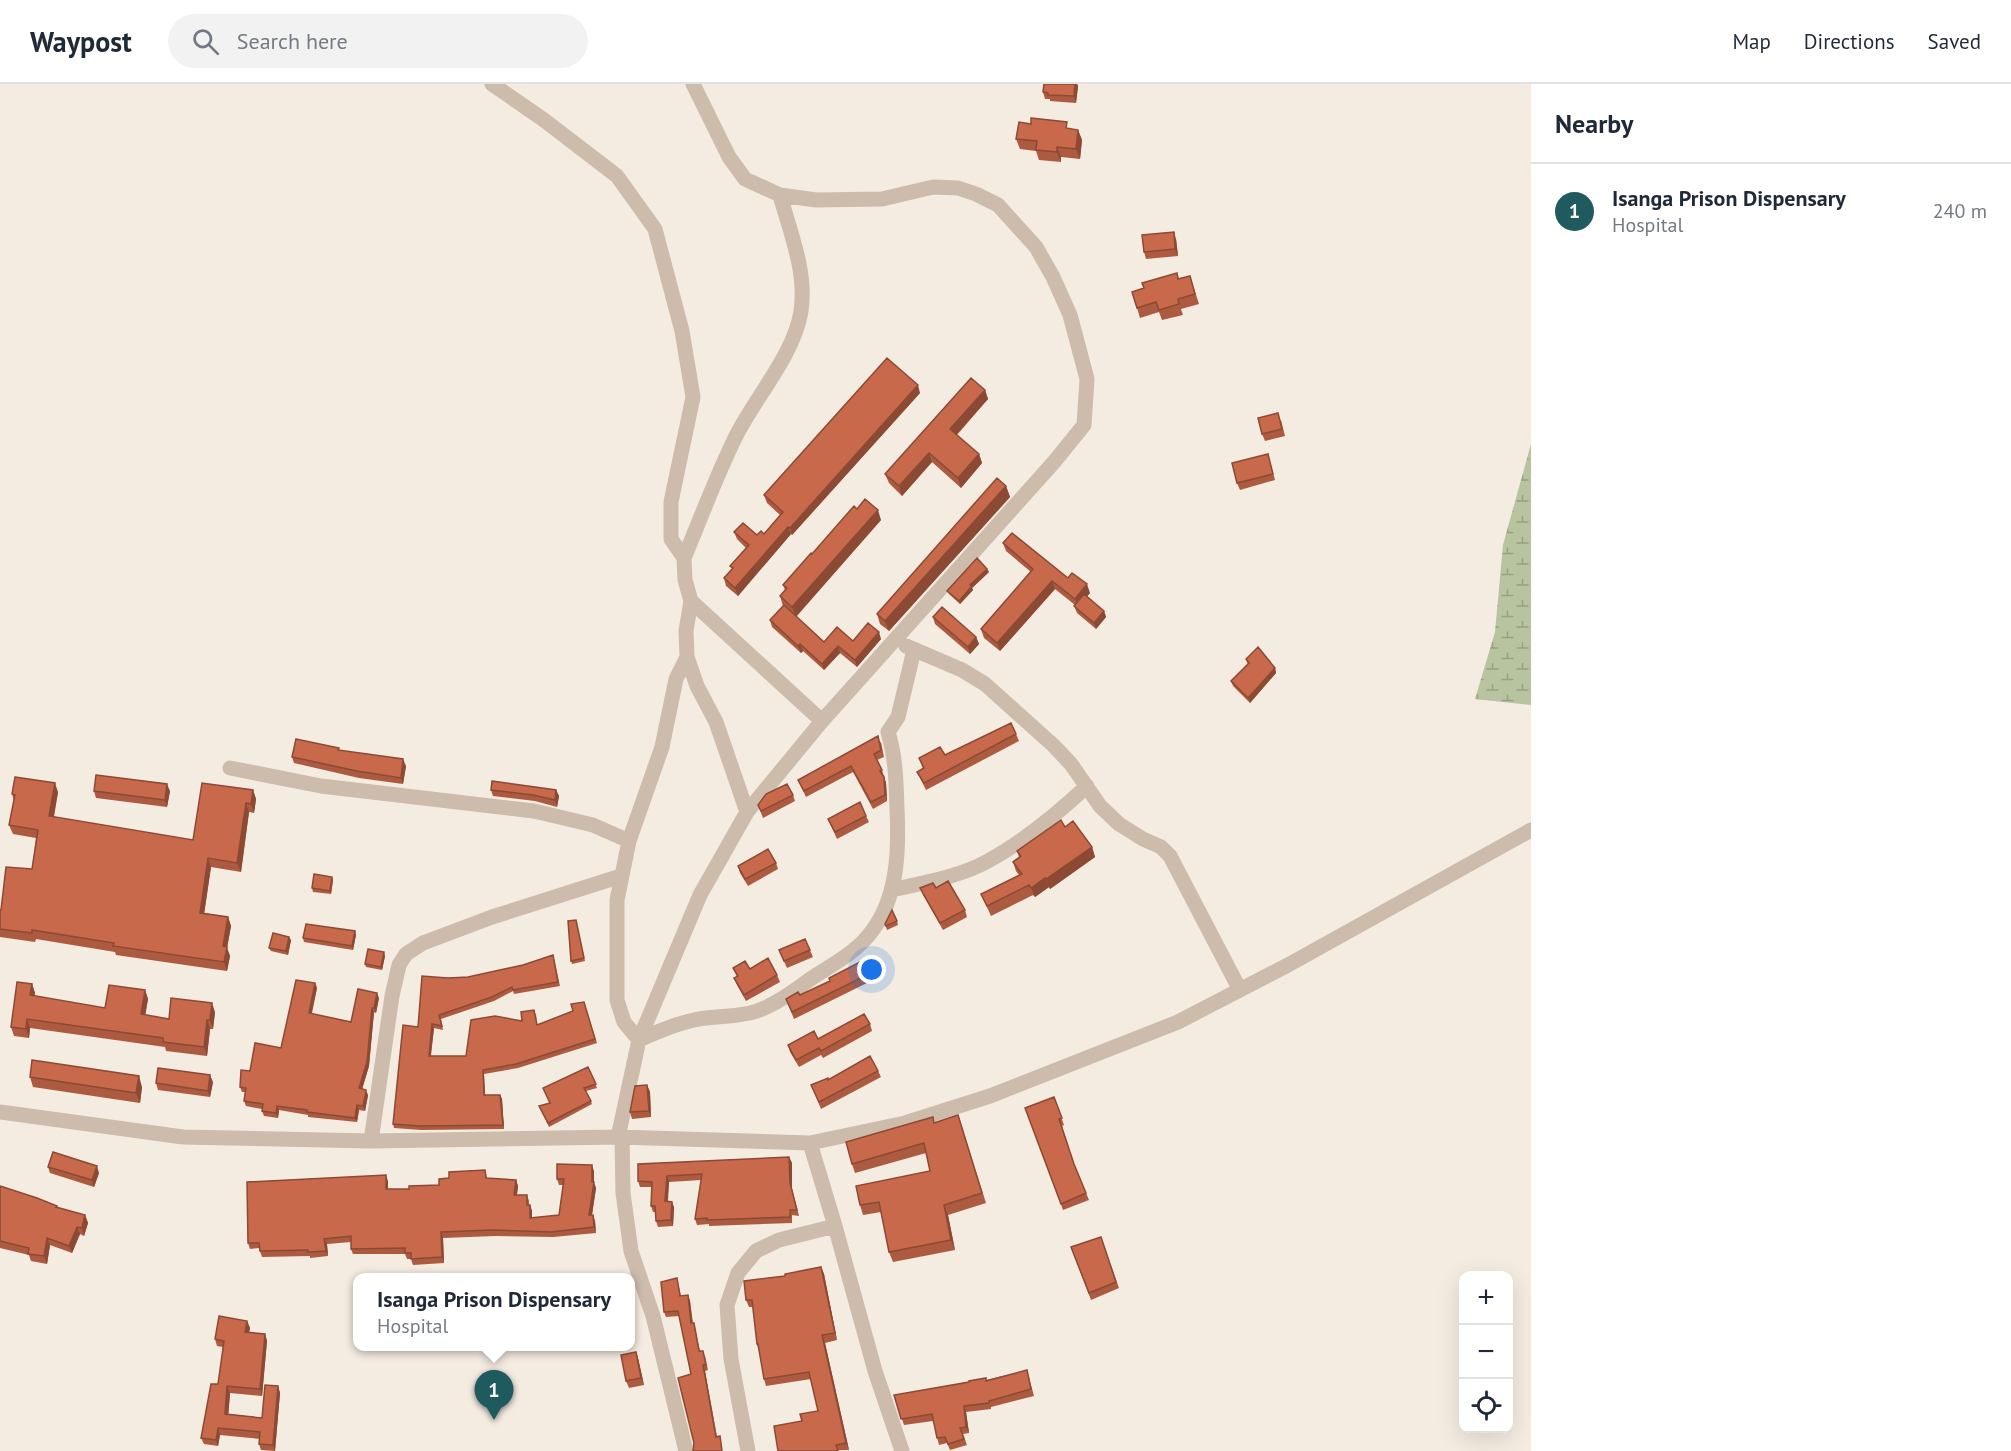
<!DOCTYPE html>
<html lang="en">
<head>
<meta charset="utf-8">
<style>
  :root { --surface:#fff; --page:#f2f2f3; --text:#1f2937; --muted:#747a83; --line:#e0e1e3; --accent:#1f5a5e }
  body { margin:0; font-family:"PT Sans",sans-serif; background:var(--page); color:var(--text) }
  .controls { position:absolute; right:18px; bottom:18px; display:grid; overflow:hidden; border-radius:12px; box-shadow:0 6px 24px #0002 }
  .controls button { width:54px; height:54px; display:grid; place-items:center; padding:0; border:0; border-bottom:2px solid var(--line); background:var(--surface); color:var(--text); font:30px sans-serif }
  .you { position:absolute; left:872px; top:886px; width:21px; height:21px; margin:-15px; border:4px solid #fff; border-radius:50%; background:#1a73e8; box-shadow:0 0 0 9px #1a73e833 }
  .badge { display:grid; place-items:center; width:39px; height:39px; border-radius:50%; background:var(--accent); color:#fff; font-size:20px; font-weight:700 }
  .pin { position:absolute; translate:-50% -50px; filter:drop-shadow(0 2px 3px #0008) }
  .pin::after { content:''; position:absolute; top:32px; width:21px; height:18px; background:inherit; clip-path:polygon(0 0,100% 0,50% 100%) }
  .popup { position:absolute; left:353px; top:1189px; width:282px; height:78px; box-sizing:border-box; display:grid; place-content:center; border-radius:12px; background:var(--surface); filter:drop-shadow(0 2px 4px #0005); font-size:20px; white-space:nowrap; color:var(--muted) }
  .popup b { font-size:22px; color:var(--text) }
  .popup::after { content:''; position:absolute; left:50%; top:100%; margin-left:-12px; border:12px solid transparent; border-top-color:var(--surface) }
  .list { margin:0; padding:0; list-style:none }
  h2 { display:flex; justify-content:space-between; align-items:center; height:78px; margin:0; padding:0 24px; font-size:26px }
  h2 small { font-size:20px; font-weight:400; color:var(--muted) }
  .list li { display:grid; grid-template-columns:39px 1fr auto; gap:18px; align-items:center; box-sizing:border-box; height:96px; padding:0 24px; border-top:2px solid var(--line) }
  .list b { display:block; font-size:22px; white-space:nowrap }
  .list p { margin:0; font-size:20px; white-space:nowrap; color:var(--muted) }
  .list em { font-size:20px; font-style:normal; color:var(--muted) }
  .icon { flex:none; width:33px; height:33px; fill:none; stroke:currentColor; stroke-width:2; stroke-linecap:round; stroke-linejoin:round }
  .map { position:relative; flex:none; width:1531px; height:1367px; overflow:hidden }
  header { display:flex; align-items:center; gap:36px; box-sizing:border-box; height:84px; padding:0 30px; background:var(--surface); border-bottom:2px solid var(--line) }
  header strong { font-size:28px }
  nav { display:flex; gap:33px; margin-inline-start:auto; font-size:21px }
  .search { width:420px; height:54px; background:var(--page); display:flex; align-items:center; gap:15px; box-sizing:border-box; padding:0 21px; border-radius:33px; color:var(--muted); font-size:22px }
  main { display:flex }
  aside { flex:1; background:var(--surface) }
  .map>svg:first-child { display:block }
</style>
</head>
<body>
<header>
<strong>Waypost</strong>
<div class="search"><svg class="icon" aria-label="search" viewBox="0 0 24 24"><circle cx="10" cy="10" r="6"/><path d="M15 15l6 6"/></svg>Search here</div>
<nav><a>Map</a><a>Directions</a><a>Saved</a></nav>
</header>
<main>
<div class="map">
<svg width="1531" height="1367" viewBox="0 0 1531 1367">
  <defs>
    <pattern id="wetland-marsh" width="20" height="14" patternUnits="userSpaceOnUse" patternTransform="scale(1.5)"><rect width="20" height="14" fill="#b8c4a0"/><path d="M1 5h8M5 5V1M11 12h8M15 12V8" fill="none" stroke="#97a083"/></pattern>
  </defs>
  <rect width="100%" height="100%" fill="#f4ebe1"/>
  <path fill="url(#wetland-marsh)" d="M1531,360V621L1475,615L1495,548L1503,461Z"/>
  <g fill="none" stroke-linecap="round" stroke-linejoin="round">
    <path stroke="#cdbbac" stroke-width="15" d="M492,0L544,36L617,92L655,145L682,247L693,313L671,418V455L684,474
      M691,517L822,637
      M906,562L962,586L985,600L1053,661L1071,680L1100,722L1119,740L1143,755L1161,763L1170,772L1240,906
      M687,573L676,595L662,663L629,757L617,816V916L624,938L639,956C657,948 675,940 694,936C716,931 737,934 757,927C777,920 795,906 812,894C833,880 857,868 872,847C898,813 899,765 897,725C896,698 896,674 888,648L898,633L914,566
      M230,684L321,702L534,727L593,741L629,757
      M747,728L716,638L697,602L687,573L686,547L691,517L685,496L684,474C701,434 716,392 736,352C755,314 795,269 801,227C807,188 790,148 780,111
      M891,806C923,799 959,793 988,777C1023,758 1058,729 1087,702
      M0,1028L183,1053L371,1057L618,1053L810,1059L905,1039L990,1012L1178,938L1288,881L1531,746
      M618,1053L639,956L700,811L747,728L822,637L1054,378L1084,341L1087,295L1070,231L1053,193L1036,163L998,121L976,110L958,104L933,103L882,115L816,116L780,111L745,95L729,73L693,0
      M622,1053L623,1109L631,1167L653,1232L686,1367
      M371,1057L392,912L399,881L406,870L423,859L492,833L621,792
      M810,1059L835,1142L875,1287L902,1367
      M748,1367L731,1275L727,1221L738,1189L756,1167L779,1156L835,1142"/>
  </g>
  <path fill="#ac5a40" d="M1044,0H1077L1078,2L1076,19L1050,17V15H1045L1043,8Z
    M1031,40L1078,46L1082,56L1080,75L1061,73V78L1039,76L1036,67L1020,65L1016,55Z
    M1176,155L1178,172L1146,175L1144,168Z
    M1177,189L1179,195L1190,192L1199,220L1181,225L1183,231L1162,236L1159,228L1140,234L1137,224L1144,204Z
    M985,306L988,315L957,351L979,370L982,379L961,404L932,378L902,412L889,399L885,390Z
    M920,309L792,451L791,450L738,512L726,502L724,494L732,485L730,482L746,464L737,455L734,448L757,451L764,450L780,431L767,419L764,411Z
    M1281,336L1285,352L1265,357L1262,350Z
    M1268,370L1275,396L1240,406L1237,399Z
    M1006,402L1010,413L889,547L880,540L877,530Z
    M857,425L881,436L796,532L824,558L881,555L857,583L840,569L824,586L803,567L801,569L772,543L770,536L783,522L780,512L785,506L783,501Z
    M1003,459L1068,494L1090,509L1087,512L1104,527L1106,533L1096,545L1077,529L1074,522L1075,521L1055,505L1000,567L984,554L981,545L1031,488L1006,467Z
    M987,485L989,488L972,504L973,506L960,520L949,510L947,507Z
    M933,533L976,553L979,560L970,570L935,540Z
    M1246,575L1275,584L1276,589L1250,619L1233,602L1231,597L1248,581Z
    M1016,650L1019,657L926,706L917,688L923,685L919,674L945,671Z
    M881,658L884,673L877,676L882,686L886,699L887,717L873,725L853,688L806,713L798,696Z
    M292,673L406,682L403,700L359,694L294,679Z
    M253,706L256,715L254,729L249,728L241,788L211,783L204,829L228,833L231,842L227,864L230,872L227,887L116,871L115,868L36,855L35,858L0,853V826H1L32,785L36,754L13,750L9,741L14,717L12,710L58,708L54,733L193,756Z
    M491,706H556L559,712L557,723L535,717L493,712Z
    M94,707H170L167,723L96,714Z
    M793,711L795,717L763,734L758,721Z
    M866,732L869,738L837,755L828,735Z
    M1065,743L1092,763L1095,773L1050,805L1049,803L1035,813L1033,811L991,832L981,810L1019,791L1016,787L1013,778L1019,773L1017,767Z
    M776,779L778,785L748,802L740,789L738,782Z
    M333,796L331,810L313,808L312,804Z
    M920,804H936L965,826L967,833L943,846L923,811Z
    M576,836L585,877L572,880L571,877Z
    M897,837L898,841L887,846L885,840Z
    M355,847L356,851L353,866L304,858L303,854Z
    M805,855L813,873L787,884L779,866Z
    M291,856L288,871L271,867L269,864Z
    M385,872L382,886L366,883L365,880Z
    M554,875L560,902L514,910L513,907L494,917L441,935L443,946L434,944L431,972H466L522,937L536,930L537,941L573,927L584,918L597,959L518,984L484,990L485,1011H500L502,1015L504,1045L421,1046L394,1044L393,1040L418,943L448,894L468,893Z
    M733,884L750,885L777,891L780,898L746,917L737,901L734,894L737,893Z
    M869,890L871,897L794,935L786,915Z
    M315,899L317,904L311,930L351,938L379,914L376,929L374,928L369,982L362,1005L368,1011L367,1017L365,1027L359,1026L357,1038L308,1033V1031L279,1026L278,1034L264,1032L262,1027V1025L246,1022L244,1017L245,1008H242L240,1003L250,987L281,964Z
    M32,900L35,909L34,912L105,924L145,906L148,915L145,931L169,935L215,928L213,945H210L207,972L166,967L165,963L30,944L29,954L14,952L11,943Z
    M870,940L872,947L823,974L821,971L799,983L790,968L788,961L818,955Z
    M588,983L597,1004L586,1007L592,1020L549,1043L539,1022L550,1019Z
    M878,987L881,993L821,1025L811,1001L828,996Z
    M30,993L142,1003L140,1019L33,1003Z
    M213,998L210,1013L158,1006L156,999Z
    M647,1001L650,1008L651,1033L632,1035L630,1028Z
    M1054,1013L1064,1041L1062,1042L1075,1083L1089,1116L1063,1126L1025,1024Z
    M958,1031L986,1119L948,1131L955,1166L893,1178L889,1168L881,1128L863,1131L860,1121L930,1087L926,1069L855,1089L852,1080L934,1039Z
    M789,1073L792,1079V1105L799,1132L792,1131V1139L709,1142V1140L697,1141L695,1135L701,1096L669,1098L668,1117L674,1123L673,1142L658,1143L656,1137L655,1128H653L651,1122L652,1103H640L638,1097Z
    M48,1083L99,1089L94,1103L50,1089Z
    M485,1086L487,1094L516,1096L518,1102L517,1111H527L529,1117V1121H530L532,1127V1134L559,1131L563,1101H559L557,1095L594,1087V1099L596,1104L592,1131H593L595,1137L596,1149L553,1153L495,1152L443,1154L444,1179L413,1181L411,1175H407L405,1170H353L351,1165V1158L327,1160L328,1172L310,1174V1172L262,1173L259,1164L250,1165L248,1159L388,1097V1105H409L439,1101L449,1094Z
    M0,1102L57,1122V1124L85,1131L88,1139L84,1152L80,1150L72,1169L50,1161L47,1180L31,1177L29,1171L0,1164Z
    M1101,1153L1119,1204L1091,1216L1071,1163Z
    M821,1183L824,1190L837,1256L825,1259L849,1366L778,1367L802,1337L818,1327L811,1295L766,1302L764,1295L759,1267L757,1260L753,1223H749L746,1216L785,1192Z
    M677,1194L681,1212L688,1211L690,1217L693,1239L695,1244L700,1267L705,1272L708,1286L705,1287L712,1330L717,1353L720,1352L721,1358L694,1359L691,1290L679,1232L666,1233L664,1228Z
    M247,1237L250,1244L249,1248L265,1250L267,1257L262,1312L230,1309L228,1330L262,1334L278,1302L280,1309L275,1367L261,1366L259,1360L260,1355L220,1351L218,1362L204,1360L201,1354L218,1300L223,1263L217,1262L215,1255Z
    M636,1268L638,1274L644,1301L629,1304L626,1297Z
    M1027,1286L1034,1312L991,1323V1325L966,1328L969,1349L963,1350L967,1361L950,1366L947,1359L939,1361L933,1337L904,1341L894,1311L986,1296Z"/>
  <path fill="#8c4a34" d="M1075,0H1077L1078,2L1076,19L1074,12Z
    M1078,46L1082,56L1080,75L1076,65Z
    M1057,63L1061,73V78L1057,68Z
    M1174,148L1176,155L1178,172L1175,165Z
    M918,301L920,309L792,451L790,444Z
    M985,306L988,315L953,354L950,345Z
    M929,369L932,378L902,412L899,402Z
    M979,370L982,379L961,404L958,394Z
    M1006,402L1010,413L889,547L885,537Z
    M878,426L881,436L796,533L792,523Z
    M788,443L791,450L738,512L735,504Z
    M987,485L989,488L972,504L973,506L960,520L959,517L970,501Z
    M1052,497L1055,505L1000,567L997,559Z
    M1087,500L1090,509L1078,523L1075,515Z
    M1104,527L1106,533L1096,545L1094,539Z
    M879,548L881,555L857,583L855,576Z
    M976,553L979,560L970,570L968,563Z
    M800,560L803,567L801,569L798,562Z
    M838,562L840,569L824,586L822,580Z
    M1275,584L1276,589L1250,619L1248,614Z
    M403,675L406,682L403,700L401,694Z
    M884,693L886,699L887,717L885,711Z
    M55,699L58,708L52,741L49,732Z
    M167,700L170,707L167,723L165,716Z
    M253,706L256,715L254,729L251,720Z
    M556,706L559,712L557,723L555,716Z
    M246,719L249,728L241,788L237,779Z
    M1092,763L1095,773L1050,805L1046,795Z
    M208,774L211,783L203,838L200,829Z
    M332,793L333,796L331,810L330,807Z
    M1045,794L1049,803L1035,813L1031,804Z
    M228,833L231,842L227,864L230,872L227,887L224,878L223,862Z
    M355,847L356,851L353,866L352,862Z
    M289,853L291,856L288,871L286,867Z
    M384,868L385,872L382,886L381,883Z
    M315,899L317,904L311,934L309,929Z
    M32,900L35,909L33,920L30,911Z
    M145,906L148,915L144,939L141,930Z
    M377,909L379,914L376,929L374,924Z
    M212,919L215,928L213,945L210,936Z
    M372,924L374,928L369,982L361,1009L359,1004Z
    M27,935L30,944L29,954L26,945Z
    M207,936L210,945L207,972L204,963Z
    M432,940L434,944L430,976L429,972Z
    M483,986L484,990L485,1015L484,1011Z
    M210,991L213,998L210,1013L208,1007Z
    M139,992L142,1003L140,1019L136,1009Z
    M647,1001L650,1008L651,1033L649,1027Z
    M366,1006L368,1011L365,1027L363,1022Z
    M500,1011L502,1015L504,1045L503,1041Z
    M357,1021L359,1026L357,1038L355,1034Z
    M277,1022L279,1026L278,1034L276,1029Z
    M789,1073L792,1079V1105L799,1132L790,1099Z
    M592,1081L594,1087V1099L596,1104L591,1137L589,1131L592,1098Z
    M97,1082L99,1089L94,1103L92,1096Z
    M386,1091L388,1097V1111L386,1105Z
    M667,1092L669,1098L667,1123L665,1117Z
    M516,1096L518,1102L516,1117L514,1111Z
    M672,1118L674,1123L673,1142L671,1136Z
    M530,1121L532,1127V1140L530,1134Z
    M944,1121L948,1131L955,1166L951,1156Z
    M85,1131L88,1139L84,1152L82,1144Z
    M593,1131L595,1137L596,1149L594,1143Z
    M77,1143L80,1150L72,1169L69,1162Z
    M441,1148L443,1154L444,1179L442,1173Z
    M47,1154L50,1161L47,1180L44,1172Z
    M324,1155L327,1160L328,1172L326,1167Z
    M821,1183L824,1190L837,1256L835,1249Z
    M688,1211L690,1217L693,1245L691,1239Z
    M247,1237L250,1244L248,1254L245,1248Z
    M265,1250L267,1257L262,1312L260,1305Z
    M822,1251L825,1259L849,1366L846,1359Z
    M636,1268L638,1274L644,1301L641,1294Z
    M703,1281L705,1287L718,1358L711,1325Z
    M227,1302L230,1309L228,1337L225,1330Z
    M278,1302L280,1309L275,1367L273,1361Z
    M964,1322L966,1328L969,1349L966,1343Z
    M218,1344L220,1351L218,1362L216,1356Z"/>
  <path fill="#c8694b" stroke="#8c4a34" stroke-width="1.5" d="M1044,0H1075L1074,12L1048,11V9L1043,8Z
    M1031,34L1067,38L1066,44L1078,46L1076,65L1057,63V68L1036,66L1037,57L1016,55L1019,38L1031,40Z
    M1174,148L1175,165L1144,168L1142,151Z
    M1177,189L1178,195L1190,192L1195,210L1178,215L1179,220L1159,226L1156,218L1137,224L1132,208L1144,204L1142,199Z
    M887,274L918,301L790,444L788,443L735,504L724,494L733,484L730,482L749,461L734,448L743,439L757,451L761,447L764,450L783,428L764,411Z
    M971,294L985,306L950,345L979,370L958,394L929,369L899,402L885,390Z
    M1278,329L1282,345L1262,350L1258,334Z
    M1268,370L1273,390L1237,399L1232,379Z
    M997,394L1006,402L885,537L877,530Z
    M865,415L878,426L792,523L780,512L787,504L783,501L811,469L812,470L854,422L857,425Z
    M1012,449L1068,494L1072,489L1087,500L1075,515L1052,497L997,559L981,545L1033,485L1003,459Z
    M977,474L987,485L970,501L972,502L959,517L947,507Z
    M1084,510L1104,527L1094,539L1074,522Z
    M784,521L824,558L837,543L853,557L868,539L879,548L855,576L838,562L822,580L800,560L798,562L770,536Z
    M942,523L976,553L968,563L933,533Z
    M1258,563L1275,584L1248,614L1231,597L1249,579L1246,575Z
    M1011,639L1016,650L924,699L917,688L924,684L919,674L940,663L945,671Z
    M878,652L881,666L874,670L882,686L880,687L884,693L885,711L871,718L851,682L804,707L798,696Z
    M296,655L339,664L338,666L403,675L401,694L357,687L292,673Z
    M96,691L167,700L165,716L94,707Z
    M15,693L55,699L49,732L193,756L202,699L253,706L251,720L246,719L237,779L208,774L200,829L228,833L223,862L227,863L224,878L113,862L114,859L32,846V849L0,845V826H1L6,783L32,785L38,746L9,741L15,711L12,710Z
    M492,697L556,706L555,716L533,711L491,706Z
    M787,700L793,711L761,727L758,721L766,710Z
    M860,718L866,732L835,748L828,735Z
    M1061,736L1065,743L1073,737L1092,763L1046,795L1045,794L1031,804L1029,801L987,822L981,810L1022,790L1013,778L1021,772L1017,767Z
    M768,765L776,779L745,795L738,782Z
    M314,790L332,793L330,807L312,804Z
    M948,797L965,826L940,839L920,804L933,799L936,804Z
    M892,826L897,837L886,842L885,840Z
    M576,836L584,874L571,877L568,837Z
    M306,840L355,847L352,862L303,854Z
    M273,849L289,853L286,867L269,864Z
    M805,855L810,866L784,877L779,866Z
    M368,865L384,868L381,883L365,880Z
    M553,871L558,898L513,906L512,903L492,913L439,931L442,942L432,940L429,972H466L471,936L495,932L522,937L521,928L534,926L537,941L573,927L571,920L584,918L595,955L516,980L483,986L484,1011H500L503,1041L420,1042L393,1040L403,941L418,943L422,892L448,894L468,893L523,881Z
    M768,874L777,891L744,911L734,894L738,892L733,884L745,877L750,885Z
    M862,877L869,890L792,928L786,915L798,908L800,911L830,897L829,894Z
    M296,896L315,899L309,929L351,938L358,905L377,909L374,924H372L367,978L359,1004L366,1006L365,1013L363,1022L357,1021L355,1034L307,1028V1026L277,1022L276,1029L262,1027L263,1020L244,1017L246,1004L240,1003L241,986L250,987L255,959L281,964Z
    M17,898L32,900L30,911L105,924L109,901L145,906L141,930L169,935L171,914L212,919L210,936H207L204,963L163,958V954L27,935L26,945L11,943Z
    M864,930L870,940L821,967L819,964L796,976L788,961L814,947L818,955Z
    M870,972L878,987L819,1018L811,1001L828,994V996Z
    M32,976L139,992L136,1009L30,993Z
    M588,983L596,1000L584,1004L591,1017L548,1039L539,1022L550,1019L543,1004Z
    M158,984L210,991L208,1007L156,999Z
    M647,1001L649,1027L630,1028L635,1002Z
    M1054,1013L1062,1034L1059,1035L1074,1080L1086,1109L1061,1120L1025,1024Z
    M958,1031L982,1109L944,1121L951,1156L889,1168L879,1118L860,1121L856,1102L930,1087L924,1059L852,1080L846,1058L933,1033L934,1039Z
    M53,1068L97,1082L92,1096L48,1083Z
    M789,1073L790,1099L797,1126H790V1133L707,1136V1134L695,1135L702,1090L667,1092L665,1117L672,1118L671,1136L656,1137L655,1122H651L652,1098L638,1097V1080Z
    M557,1080L592,1081V1098H594L589,1131H593L594,1143L551,1148L492,1146L441,1148L442,1173L411,1175V1169H405V1164L351,1165V1152L324,1155L326,1167L308,1168V1166L260,1167L259,1159H248L247,1098L386,1091V1105H409V1102L439,1101V1095L449,1094V1088L485,1086L486,1094L516,1096L514,1111H527V1121H530V1134L559,1131L564,1095H557Z
    M0,1102L37,1114L57,1122L56,1123L85,1131L82,1144L77,1143L69,1162L47,1154L44,1172L28,1170L29,1164L0,1157Z
    M1101,1153L1116,1198L1089,1209L1071,1163Z
    M821,1183L835,1249L822,1251L846,1359L836,1361L838,1367H778L774,1342L802,1337L800,1330L818,1327L809,1288L764,1295L758,1260H757L752,1216H746L744,1197L785,1192V1190Z
    M677,1194L680,1212L688,1211L691,1239H694L699,1267H703L706,1281H703L711,1325L716,1353L720,1352L722,1367H693L694,1359L678,1294L691,1290L678,1227L664,1228L661,1198Z
    M219,1232L247,1237L245,1248L265,1250L260,1305L227,1302L225,1330L262,1334L265,1301L278,1302L273,1361L259,1360L260,1348L218,1344L216,1356L201,1354L211,1300H218L224,1257L215,1255Z
    M636,1268L641,1294L626,1297L621,1271Z
    M1027,1286L1031,1305L989,1317V1319L964,1322L966,1343L960,1344L964,1355L948,1360L945,1353L937,1354L932,1330L901,1335L894,1311L969,1298V1297L986,1294V1297Z"/>
</svg>
<div class="controls">
<button>+</button>
<button>−</button>
<button><svg class="icon" aria-label="locate" viewBox="0 0 24 24"><circle cx="12" cy="12" r="6"/><path d="M12 2v4M12 18v4M2 12h4M18 12h4"/></svg></button>
</div>
<div class="you"></div>
<div class="pin badge" style="left:494px;top:1336px">1</div>
<div class="popup"><b>Isanga Prison Dispensary</b>Hospital</div>
</div>
<aside>
<h2>Nearby<small></small></h2>
<ul class="list">
<li><span class="badge">1</span><div><b>Isanga Prison Dispensary</b><p>Hospital</p></div><em>240 m</em></li>
</ul>
</aside>
</main>
</body>
</html>
